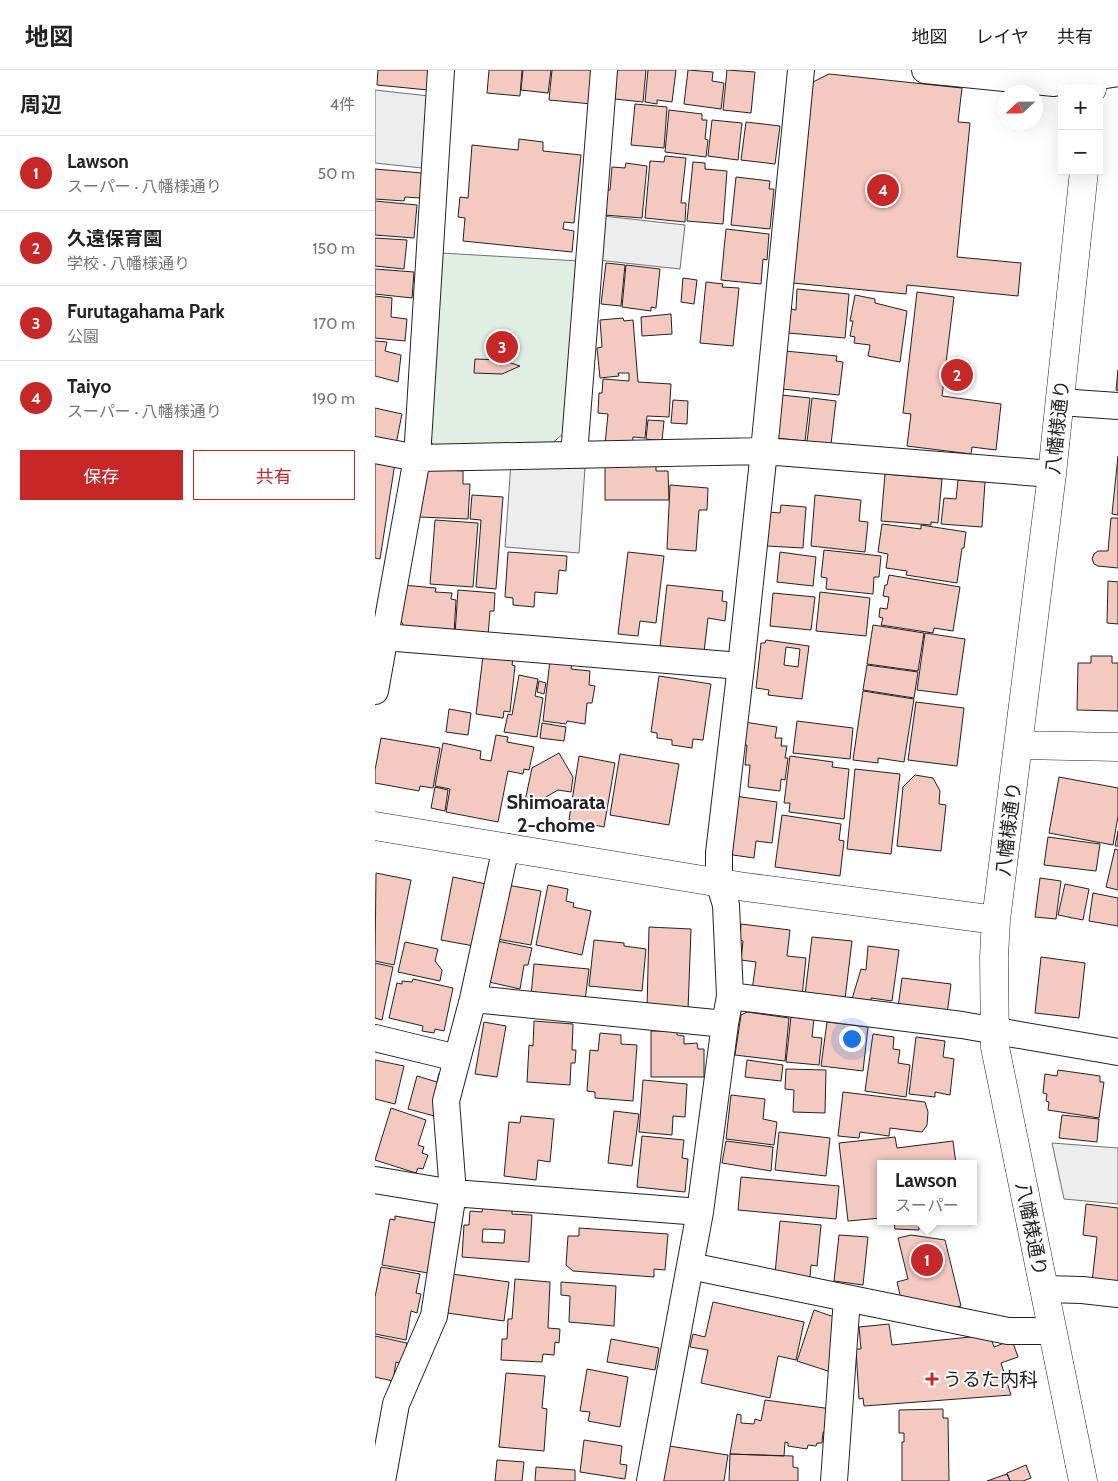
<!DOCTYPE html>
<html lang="ja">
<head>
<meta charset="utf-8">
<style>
  :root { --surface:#fff; --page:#f6f6f6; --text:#222; --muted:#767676; --line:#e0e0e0; --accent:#c62828 }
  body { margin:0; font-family:Cabin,"Noto Sans JP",sans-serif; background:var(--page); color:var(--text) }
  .controls { position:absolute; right:15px; top:15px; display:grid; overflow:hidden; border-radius:0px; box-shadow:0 5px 20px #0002 }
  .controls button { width:45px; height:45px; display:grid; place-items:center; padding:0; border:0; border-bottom:1px solid var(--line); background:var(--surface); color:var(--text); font:25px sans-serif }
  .compass { position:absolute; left:623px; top:15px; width:45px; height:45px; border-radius:50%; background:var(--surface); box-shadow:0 5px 20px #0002; rotate:248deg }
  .you { position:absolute; left:476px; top:968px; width:18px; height:18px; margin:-12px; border:4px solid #fff; border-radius:50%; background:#1a73e8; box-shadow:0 0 0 8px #1a73e833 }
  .badge { display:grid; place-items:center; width:32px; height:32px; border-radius:50%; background:var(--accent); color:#fff; font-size:16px; font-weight:700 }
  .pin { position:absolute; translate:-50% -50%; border:2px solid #fff; box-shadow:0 1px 5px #0006 }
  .popup { position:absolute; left:502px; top:1090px; width:100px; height:65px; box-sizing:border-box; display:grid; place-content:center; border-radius:0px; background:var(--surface); filter:drop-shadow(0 1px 4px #0005); font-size:16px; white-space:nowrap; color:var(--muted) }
  .popup b { font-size:19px; color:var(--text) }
  .popup::after { content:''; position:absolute; left:50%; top:100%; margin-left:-10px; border:10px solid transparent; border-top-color:var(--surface) }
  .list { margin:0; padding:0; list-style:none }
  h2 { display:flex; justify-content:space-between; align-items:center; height:65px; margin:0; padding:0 20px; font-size:21px }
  h2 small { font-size:16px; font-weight:400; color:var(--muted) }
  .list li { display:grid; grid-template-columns:32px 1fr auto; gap:15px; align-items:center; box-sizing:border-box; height:75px; padding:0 20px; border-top:1px solid var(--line) }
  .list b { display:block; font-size:19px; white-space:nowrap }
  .list p { margin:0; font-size:16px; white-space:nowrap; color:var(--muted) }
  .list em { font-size:16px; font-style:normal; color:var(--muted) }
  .actions { display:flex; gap:10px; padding:15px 20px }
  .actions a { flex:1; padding:11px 0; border:1px solid var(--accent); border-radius:0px; text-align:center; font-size:18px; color:var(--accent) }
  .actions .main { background:var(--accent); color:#fff }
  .map { position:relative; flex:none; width:743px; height:1411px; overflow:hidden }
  header { display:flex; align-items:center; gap:30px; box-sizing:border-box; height:70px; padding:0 25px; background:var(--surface); border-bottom:1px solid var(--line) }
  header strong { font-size:24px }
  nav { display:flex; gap:28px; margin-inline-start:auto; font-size:18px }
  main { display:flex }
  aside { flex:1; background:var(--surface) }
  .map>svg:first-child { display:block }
</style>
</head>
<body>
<header>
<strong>地図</strong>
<nav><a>地図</a><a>レイヤ</a><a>共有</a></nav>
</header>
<main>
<aside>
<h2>周辺<small>4件</small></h2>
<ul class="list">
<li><span class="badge">1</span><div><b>Lawson</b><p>スーパー · 八幡様通り</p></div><em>50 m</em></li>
<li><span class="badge">2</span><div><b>久遠保育園</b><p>学校 · 八幡様通り</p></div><em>150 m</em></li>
<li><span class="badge">3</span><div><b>Furutagahama Park</b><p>公園</p></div><em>170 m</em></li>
<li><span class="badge">4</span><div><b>Taiyo</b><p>スーパー · 八幡様通り</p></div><em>190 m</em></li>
</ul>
<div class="actions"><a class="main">保存</a><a>共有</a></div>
</aside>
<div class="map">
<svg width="743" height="1411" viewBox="0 0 743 1411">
  <rect width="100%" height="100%" fill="#fff"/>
  <path fill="#e0efe3" stroke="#6f6f6f" d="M66,183L204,191L189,363L174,376H60L51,367Z"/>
  <path fill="#ededed" stroke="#6f6f6f" d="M0,20L54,26L47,98L0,93Z
    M228,146L310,155L305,199L222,190Z
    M136,392L210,398L204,483L130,477Z
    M677,1073L743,1078V1134L689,1129Z"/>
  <path fill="#f3c9c0" stroke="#222" fill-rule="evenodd" d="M3,0H55L53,20L2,15Z
    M114,0H147L145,26L112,23Z
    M148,0H176L173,23L146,20Z
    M177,0H220L217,34L174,30Z
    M242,0H271L268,32L240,29Z
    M273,0H301L297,32L282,30V34L270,32Z
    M313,0L338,2L337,11L349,13L346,39L309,34Z
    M352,0L380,2L376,43L348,40Z
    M454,4L587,18L583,52L595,53L582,187L646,193L643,226L532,215L531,224L418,213L438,12Z
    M260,34L292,37L289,78L256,75Z
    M294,40L327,44V50H332L330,69L333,70L331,87L290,82Z
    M337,50L367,53L363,90L333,86Z
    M371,52L405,56L400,94L366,90Z
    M144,69L168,72V81L206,85L199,153L189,152L188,159L199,161L197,182L88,171L90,148L83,147L85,127L93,128L97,75L143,80Z
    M290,86L311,88L306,133H311L310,152L270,148L275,91L289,92Z
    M318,92L330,93V99L352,101L348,154L312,151Z
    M251,93L272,96L267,148L229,145L231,120H235L237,97L250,98Z
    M0,99L47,103L45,128L30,127L29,131L0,129Z
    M361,107L395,111L394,119H399L395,159L356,155Z
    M0,131L42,135L39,168L0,165Z
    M351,159L394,164L392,190L388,189L386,214L346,210Z
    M0,168L32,170L29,199L0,196Z
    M231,193L250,195L246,236L226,234Z
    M251,195L285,199L281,238L276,237V241L247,237Z
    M0,199L39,202L37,228L0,224Z
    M308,208L322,210L319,234L306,232Z
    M331,212L348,214L347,217L364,218L358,276L325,273Z
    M422,219L474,224L470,268L413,263L416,239L421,240Z
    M542,222L579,227L567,326L626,334L621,380L597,377L596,384L532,376L536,344L528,343Z
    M480,225L500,229V233L532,241L525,292L493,286L495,275L479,273L480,267L475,266L478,251H475Z
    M0,226L17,228L16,247L32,249L30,271L0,268Z
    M296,244L297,264L267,266L266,247Z
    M248,248L249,251L258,250L263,312L296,314L294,347L272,346L270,368L258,367L257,376L230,374L233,344L223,343L224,323H227L228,309L254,311V303H243L244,306L225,308L222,278L227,277L225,250Z
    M0,271L12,272L10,281L26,285L23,312L0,306Z
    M410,281L462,286L461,291L468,292L464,325L407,319Z
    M100,289L127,290L145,296L127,304L99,303Z
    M743,300V321L741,320Z
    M406,325L435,328L430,371L401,368Z
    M437,328L461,331L456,374L432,372Z
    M298,330L313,331L312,354L296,353Z
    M0,338L27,344L21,374L0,370Z
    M273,350L289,351L287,371L271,369Z
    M743,386V445L737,444Z
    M0,390L20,393L5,489L0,488Z
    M230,393H281V401H293L294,430H230Z
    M54,399L88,401V414H95L93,449L44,447L45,409Z
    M510,404L567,409L563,453L556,452V455L506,451Z
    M583,410L610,412L607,457L566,454L569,428L581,429Z
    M295,415L333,418L332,440H324L321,481L292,479Z
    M97,425L128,427L121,519L101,517L106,450L95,449Z
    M440,425L486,430L484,451L493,452L490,482L436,476Z
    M406,435L431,437L428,478L392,476L394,442L405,443Z
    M736,448H743V498L723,496L719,494L717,489L719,484L723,481H733Z
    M60,450L103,453L98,517L55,514Z
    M507,454L546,459V455L591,462L589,478H587L582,513L531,505L532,501L511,498L513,484L503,482Z
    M449,480L506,486L504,507H499L498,524L451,519L452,508L446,507Z
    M133,482L192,486L191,501L184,500L182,524L160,522L159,537L138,535V528L130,527Z
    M253,482L289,486L281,553L265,551L263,566L243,564Z
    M405,482L441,487L438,516L402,512Z
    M514,505L585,517L578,561L559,558L558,563L506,555L508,548L504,547L505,538L512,539L514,527L508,526L510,515H512Z
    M733,511L743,512V554L732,553Z
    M27,515L61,518L60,522L77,523L76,529L81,530L79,563L29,557L24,546Z
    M292,515L348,521L347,531L352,532L350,551L333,548L329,582L285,576Z
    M83,520L120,523L119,541H115L113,566L80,564Z
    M445,522L495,528L491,566L441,561Z
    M398,523L440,527L436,560L395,556Z
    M498,555L549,563L543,601L492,594Z
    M550,563L590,569L582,625L542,620Z
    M391,570L434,576L427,629L393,625L394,620L381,618L386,573H390ZM411,577L425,579L423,597L409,595Z
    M108,586L138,589L137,595L140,596L135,642L129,641L128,648L101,644Z
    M716,586H737V593H743V641L702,640L703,593H716Z
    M175,590L197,592L196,599L215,601L214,615L220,616L217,633H212L210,654L192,651L191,654L168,651Z
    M492,595L543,602L539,628L488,620Z
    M144,605L163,609L160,626L168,628L162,667L129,662L133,644L137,645Z
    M284,606L336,614L328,670L318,669L317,678L297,675V670L282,668V663L276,662Z
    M164,611L171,613L169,624L162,622Z
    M488,621L539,629L529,692L503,688V693L478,690Z
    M541,632L589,638L582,696L533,690Z
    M74,639L96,643L93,665L71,662Z
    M422,651L478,658L475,689L418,683Z
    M369,652L402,657L400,668H407L406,676H412L410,688H413L410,710L406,709L405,721L373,717L375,695H370L372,675H366Z
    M167,653L191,657L189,671L165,668Z
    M121,665L133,667L132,672L159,677L154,700L149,699L148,704L133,701L123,752L71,742L75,719L60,716L68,673L106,681L105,689L116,691Z
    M6,668L65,678L58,718L45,716L44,721L0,713V700Z
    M184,683L198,707L196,722L183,720L171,727L169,735L150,731L157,698Z
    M245,684L304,694L294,755L235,745Z
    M204,686L240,693L229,757L194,750Z
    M415,686L458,692L457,697L474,699L469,749L414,742L415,733H409Z
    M480,699L525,704L516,784L472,779Z
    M540,705L558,708L565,721L564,734L571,735L566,781L522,776L528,717Z
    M684,707L743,718V746L738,775L674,763Z
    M60,717L73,720L70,741L56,738Z
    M359,726L402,732L397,773L381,771L379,788L358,785L353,777Z
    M407,745L466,754L464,770L469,771L465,806L400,797Z
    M743,761V776H740Z
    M673,767L725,774L721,801L669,795Z
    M740,779L743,780V820L731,817Z
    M1,803L36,810L19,895L0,891Z
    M78,807L111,814L99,876L66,870Z
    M665,808L686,811L681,849L660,847Z
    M690,814L714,819L708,850L683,845Z
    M132,815L166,821L156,875L122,869Z
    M173,815L193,819L191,831L199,833L198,837L216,841L207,885L161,875Z
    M718,823L743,828V856L714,851Z
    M366,854L415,860L412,886L431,888L427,926L377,920L381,892L366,890L368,871L365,870Z
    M274,857L316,859L313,940L272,939Z
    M437,867L477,871L470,929L430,925Z
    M219,870L249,873V876L271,879L267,921L214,916Z
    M122,871L157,878L153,895H149L145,919L114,912Z
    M30,872L63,879L60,891L67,900L65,911L23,902Z
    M493,876L524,880L517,931L496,928V932L477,929L486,899L491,900Z
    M666,887L710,893L704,948L660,943Z
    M0,893L18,897L7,950L0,948Z
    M159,894L214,899L210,931L156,926Z
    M527,908L576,914L572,944L523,938Z
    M38,909L78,918L69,961L60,959L59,963L47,961L48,956L14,948L22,913L27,914V911L37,912Z
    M372,942L414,948L410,991L360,985L366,945Z
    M416,947L439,949L437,967L447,968L444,995L411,992Z
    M159,951L198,954L197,980H201L200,993H196L195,1015L152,1012L154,975L158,976Z
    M109,952L131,956L122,1007L100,1004Z
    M452,952L493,957L488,1001L446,996Z
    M276,961H302V965L309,966V974L322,973L323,979H329V1007H276Z
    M225,963L246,965V974L262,975L258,1031L220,1028V1022L212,1021L215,980L223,981Z
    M498,964L519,967L518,979L525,980L523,993L535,995L531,1027L490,1021Z
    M541,967L570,971L568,987L579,989L575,1025L560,1022V1027L534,1024Z
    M0,990L29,996L20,1034L0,1029Z
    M372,990L408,995L406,1011L370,1007Z
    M411,999L451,1000L450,1043L418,1042L419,1020L410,1019Z
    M683,1000L725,1006V1012H729L724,1048L673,1040L674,1032L671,1031L672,1024L668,1023L670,1004L682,1006Z
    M64,1003L74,1007L63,1047L33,1039L42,1006L62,1012Z
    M268,1010L312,1014L310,1047L298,1046L297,1065L264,1062Z
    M468,1022L550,1032L553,1042L552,1055L547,1062L515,1058L514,1066L485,1062L484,1068L463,1066Z
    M356,1025L390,1029L388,1049L402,1052L399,1075L351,1069Z
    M16,1038L51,1050L43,1075L49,1077L47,1083L53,1085L48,1099L43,1098L41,1103L0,1090Z
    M239,1041L264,1044L257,1096L233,1093Z
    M687,1045L724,1049L722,1072L684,1068Z
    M146,1046L179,1049L175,1092L163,1090L161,1110L129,1106L134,1052L145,1053Z
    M404,1062L455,1068L451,1106L400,1100Z
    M267,1066L309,1070L307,1088L313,1089L310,1122L262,1117Z
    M520,1067L522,1078L578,1071L581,1094H506V1148L473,1151L464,1073Z
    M351,1071L398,1077L396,1101L347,1093Z
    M366,1107L464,1116L461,1149L363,1140Z
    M711,1134L743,1138V1215L717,1212L722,1167L708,1165Z
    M108,1136L137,1138V1144L157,1145L154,1192L87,1187L89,1155H94L95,1141L107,1142ZM108,1159L130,1160L129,1173L107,1172Z
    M20,1146L61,1153L53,1203L7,1195L15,1149L20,1150Z
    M405,1151L446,1155L442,1196L436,1195L435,1207L400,1204Z
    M519,1151H544V1160L520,1159Z
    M204,1158L293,1164L290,1200L279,1199V1207L198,1201L191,1195L193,1166H204Z
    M464,1165L493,1167L488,1215L459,1211Z
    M536,1165L570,1170L586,1236L572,1239L526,1229L522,1212L533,1209L523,1168Z
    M6,1197L45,1204L41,1223L46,1224L42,1243L36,1241L31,1270L0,1264V1227Z
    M77,1204L134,1212L129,1251L72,1243Z
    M140,1209L175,1212L173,1258L185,1259L184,1273L180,1272L179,1285L168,1284L167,1292L126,1290L127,1269H132L133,1249H137Z
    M186,1212L241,1216L239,1256L194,1252L195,1226L186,1225Z
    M338,1232L429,1252L421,1290L403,1286L395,1328L326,1313L333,1280L315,1277L318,1264L330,1267Z
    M439,1240L462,1248L456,1267L463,1269L453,1301L422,1291Z
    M514,1254L517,1275L615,1265L619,1277L637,1270L643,1287L626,1293L636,1325L489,1336L488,1328L484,1329L481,1279H486L484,1257Z
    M0,1266L32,1273L28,1294L21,1292L18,1311L0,1307Z
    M236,1269L284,1278L280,1300L232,1292Z
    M212,1299L253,1307L245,1357L213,1351L215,1342L205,1341Z
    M131,1303L170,1306L167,1338L172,1339L169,1381L124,1377Z
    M390,1330L457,1339L453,1363L448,1362L447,1373H442L441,1376L433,1375L432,1379L413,1376V1373L410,1372L409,1386L355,1384L362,1344L366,1345V1353L379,1354L380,1349L386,1351Z
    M568,1339V1348H573L574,1411H527V1372H529V1363H524V1340Z
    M209,1370L247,1376L245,1394L252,1395L250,1409L205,1402Z
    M294,1376L353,1385L349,1411H288Z
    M355,1384L418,1386V1397L423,1398V1411H354Z
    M122,1390L149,1392L147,1411H120Z
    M651,1395L656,1408L648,1411H635L632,1403Z
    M161,1397L200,1400V1411H160Z
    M632,1404L635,1411H612Z"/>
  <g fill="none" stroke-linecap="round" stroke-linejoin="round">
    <defs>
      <path id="minor" d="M550,0L679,13L743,3
        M685,332L743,336
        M0,380L42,388L389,381L677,404
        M199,385L229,0
        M9,567L366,596
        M0,621L42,388L66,0
        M355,926L587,955L743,982
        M98,929L350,954
        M0,968L82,988
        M0,1110L78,1123L325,1142
        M315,1196L633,1261H677
        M669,1219L707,1220L743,1224
        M7,1411L21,1334L59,1246L78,1123L71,1031L98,929L131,777
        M275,1411L325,1142L350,954L355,926L351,835L344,812V783L366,596L389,381L426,0
        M459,1411L472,1228"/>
      <path id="tertiary" d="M717,19L718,0
        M644,675L743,677
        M0,756L370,817L621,850
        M708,1411L620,977L619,887L621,850L677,404L709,101"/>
    </defs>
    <use href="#minor" stroke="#222" stroke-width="28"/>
    <use href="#tertiary" stroke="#222" stroke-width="29"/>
    <use href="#minor" stroke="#fff" stroke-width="26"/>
    <use href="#tertiary" stroke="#fff" stroke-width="28"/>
  </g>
  <path fill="#c62828" stroke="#fff" stroke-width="2" d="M554.5 1301.5h5v5h5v5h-5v5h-5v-5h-5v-5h5z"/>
  <g text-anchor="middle" stroke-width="4" stroke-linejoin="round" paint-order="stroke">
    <g font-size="19" fill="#222" stroke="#fff">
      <text transform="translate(682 357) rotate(-84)" y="7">八幡様通り</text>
      <text transform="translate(633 759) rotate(-83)" y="7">八幡様通り</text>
      <text transform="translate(657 1159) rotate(79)" y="7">八幡様通り</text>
    </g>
    <g font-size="19" fill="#222" stroke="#fff" text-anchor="start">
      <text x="568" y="1316">うるた内科</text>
    </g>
    <g font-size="20" font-weight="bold" fill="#222" stroke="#fff">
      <text x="181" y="739">Shimoarata<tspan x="181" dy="23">2-chome</tspan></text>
    </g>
  </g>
</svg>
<div class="controls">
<button>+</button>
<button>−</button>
</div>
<svg class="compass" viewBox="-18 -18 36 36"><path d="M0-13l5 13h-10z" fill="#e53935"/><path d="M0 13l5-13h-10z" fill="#767676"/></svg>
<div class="you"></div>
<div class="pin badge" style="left:552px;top:1190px">1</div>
<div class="popup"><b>Lawson</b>スーパー</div>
<div class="pin badge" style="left:582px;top:305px">2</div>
<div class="pin badge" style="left:127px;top:277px">3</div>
<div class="pin badge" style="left:508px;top:120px">4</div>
</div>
</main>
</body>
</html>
